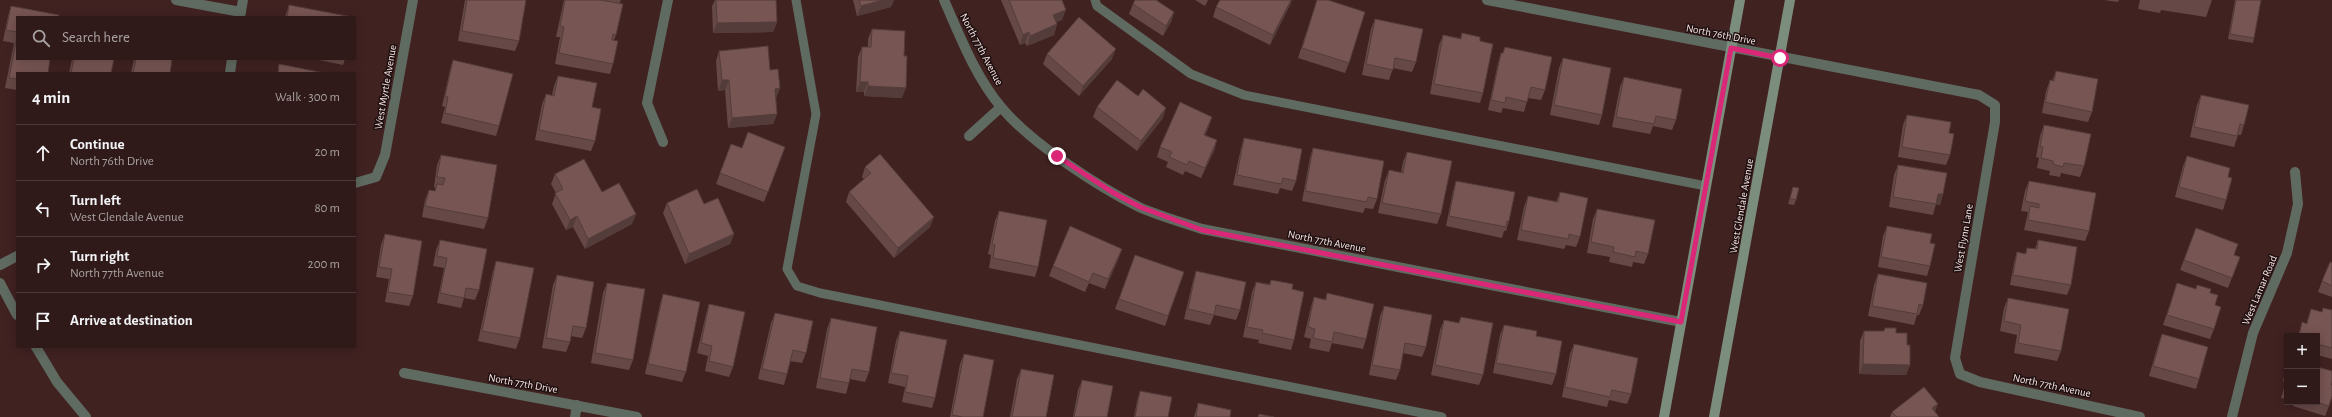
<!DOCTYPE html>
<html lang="en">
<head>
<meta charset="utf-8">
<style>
  :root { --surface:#301a19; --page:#3c2726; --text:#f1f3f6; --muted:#a8a1a2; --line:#4b3838 }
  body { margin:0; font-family:"Alegreya Sans",sans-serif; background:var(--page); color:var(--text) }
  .controls { position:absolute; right:12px; bottom:12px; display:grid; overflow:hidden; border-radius:0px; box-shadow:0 2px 10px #0003 }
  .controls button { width:36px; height:36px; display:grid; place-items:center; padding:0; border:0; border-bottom:1px solid var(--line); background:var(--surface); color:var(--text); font:20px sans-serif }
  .stop { position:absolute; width:12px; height:12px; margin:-9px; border:3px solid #db2777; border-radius:50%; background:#fff }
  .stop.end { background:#db2777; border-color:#fff; box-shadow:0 1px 4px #0008 }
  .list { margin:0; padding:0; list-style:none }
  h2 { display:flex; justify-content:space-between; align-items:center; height:52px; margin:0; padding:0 16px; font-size:17px }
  h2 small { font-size:13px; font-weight:400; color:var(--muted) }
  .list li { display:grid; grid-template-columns:26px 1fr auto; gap:12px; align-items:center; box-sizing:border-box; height:56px; padding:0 16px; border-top:1px solid var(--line) }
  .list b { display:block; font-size:15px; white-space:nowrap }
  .list p { margin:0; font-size:13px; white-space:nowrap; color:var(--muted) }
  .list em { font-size:13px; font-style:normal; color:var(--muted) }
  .icon { flex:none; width:22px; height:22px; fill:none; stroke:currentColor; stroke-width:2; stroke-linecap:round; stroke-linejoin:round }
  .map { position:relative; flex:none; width:2332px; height:417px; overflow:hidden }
  .search { position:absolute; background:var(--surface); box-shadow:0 2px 10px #0003; left:16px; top:16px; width:340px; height:44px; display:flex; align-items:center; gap:10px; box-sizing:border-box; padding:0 14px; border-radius:0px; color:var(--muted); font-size:15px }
  .panel { position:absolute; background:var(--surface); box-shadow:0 2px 10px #0003; left:16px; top:72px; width:340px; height:276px; border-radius:0px }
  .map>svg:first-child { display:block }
</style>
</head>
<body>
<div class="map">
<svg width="2332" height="417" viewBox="0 0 2332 417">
  <rect width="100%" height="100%" fill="#402221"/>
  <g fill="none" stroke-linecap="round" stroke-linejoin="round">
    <path stroke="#5f6a60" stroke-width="9" d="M796,0L816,114L787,269L797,286L820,293L1442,417
      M1095,0L1097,6L1191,74L1244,95L1706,186"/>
    <path stroke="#5f6a60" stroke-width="10" d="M176,0L241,12
      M944,0C960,36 975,76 1001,107C1031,143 1097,186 1139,207C1159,216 1181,222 1202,229L1681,322
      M1487,0L1979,95L1995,105V122L1955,358L1960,374L1980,382L2140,417
      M240,17L243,0
      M230,73L232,59
      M969,136L1001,107
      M663,142L647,103L668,0
      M355,183L376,177L385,155L413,0
      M0,265L17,256
      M0,283L17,315
      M36,347L57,382L86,417
      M404,373L637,417
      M575,417L577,405
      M2232,417L2253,333L2287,253L2298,204L2295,172"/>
    <path stroke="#7b8d7d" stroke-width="10" d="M1664,417L1740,0
      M1714,417L1790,0"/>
  </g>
  <path fill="#664947" d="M465,0H526L519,41L515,51L458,41Z
    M564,0H621L619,4L616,35L614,40L613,64L610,74L555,64L560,37H556L563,4Z
    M715,0H776L777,22L773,32L713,33L712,6Z
    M853,0H894L891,7L857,16Z
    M1001,0H1062V20L1056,22L1057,24L1054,35L1027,46L1025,43L1020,45Z
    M1135,0H1158L1157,1L1174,12L1171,22L1163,36L1129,14L1133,4Z
    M1195,0H1208L1205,6Z
    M1317,0L1349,63L1345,73L1298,58Z
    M2104,0H2119L2118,2Z
    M2139,0H2212L2206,17L2161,10L2160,13L2138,9L2140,0Z
    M2235,0H2261L2254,38L2253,43L2228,39Z
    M1291,3L1270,45L1213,17L1216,7Z
    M289,5L352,17H285Z
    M11,6L17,17V90L5,88L14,43L3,41L8,16Z
    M1375,19L1416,62L1412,72L1393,68L1389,80L1362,75L1371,29Z
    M872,29L902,98L864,96V92H856L858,57L862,47H868V39Z
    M1462,33L1480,41L1483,93L1480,103L1430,94L1439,45L1443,35L1460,38Z
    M1505,47L1545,90L1541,100L1528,98L1524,112L1503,108L1501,113L1488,110L1498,63L1501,53H1503Z
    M719,51L770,70L780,88L776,98L777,114L773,124L728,128L725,90L718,91L716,61Z
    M1047,54L1112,59L1079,96L1043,64Z
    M1563,58L1602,115L1599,125L1550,115L1559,68Z
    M72,59H114L111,73H69Z
    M134,59H172L170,73H131Z
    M314,59H345L343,65Z
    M453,60L499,126L496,136L441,123L445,107L442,106L450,70Z
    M2056,71L2092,112L2088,122L2042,113L2046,91L2050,80L2052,81Z
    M558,76L592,107L595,141L591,151L535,140L542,104L546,94L552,95L554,86Z
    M1624,77L1676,120L1672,130L1653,126L1650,134L1612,127L1620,87Z
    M2201,95L2244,125L2241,135H2238L2234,147L2190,137L2197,105Z
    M1138,96L1163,118L1137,151L1093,117L1097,107Z
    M1907,115L1949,133L1950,155L1946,165L1898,157L1903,125Z
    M1212,117L1205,135L1217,140L1214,151L1201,178L1185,171L1183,175L1166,167L1168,162L1157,157L1160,147Z
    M2044,125L2084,166L2080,177L2061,173L2060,177L2049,175L2050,171L2037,168L2039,158L2036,157L2040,136Z
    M1244,138L1296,181L1292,191L1280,188L1278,194L1233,185L1241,148Z
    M731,144L742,148L785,147L764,202L716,184Z
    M1313,148L1377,199L1373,209L1365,208L1363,213L1302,201L1310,158Z
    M1407,152L1441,214L1437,224L1378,213L1385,180L1389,170L1401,173L1403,162Z
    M441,155L488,218L484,229L422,217L425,200L429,190L435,191L436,188L434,187L437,165Z
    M2187,156L2228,177L2226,200L2223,210L2175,197L2183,166Z
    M1898,165L1943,194L1940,205L1936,204L1933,215L1889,207L1894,175Z
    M865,167L930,227L894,258L846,202L849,192L864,179L862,177Z
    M555,174L602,192L636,214L632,224L585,249L573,227L566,230L552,204L556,193L551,184Z
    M1456,181L1509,221L1506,231H1504L1502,238L1446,226L1453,191Z
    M2029,181L2089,231L2085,241L2024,230L2027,217L2028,212L2021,211L2025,191Z
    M1793,187L1796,200L1794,205L1788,204Z
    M1560,192L1580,237L1576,247L1566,245L1564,249L1517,240L1524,207L1528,196L1556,202Z
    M667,203L704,204L734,234L730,244L685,264L663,213Z
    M1597,209L1648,254L1644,264L1633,262L1632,267L1609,262L1610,257L1587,253L1593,219Z
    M999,211L1038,267L1035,277L989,268L991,255L988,254L995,221Z
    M1887,226L1930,243V266L1927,276L1878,267L1883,236Z
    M2196,228L2234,255L2240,257L2228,288L2180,270Z
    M385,234L413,296L409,306L385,302L389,279L376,277L381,245Z
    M440,240L479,290L475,300L464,298L461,308L437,303L444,268L433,266L436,250Z
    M2038,240L2071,285L2067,295L2010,285L2014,263L2017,252L2025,254L2027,248L2035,249Z
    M1122,249L1118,260L1105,289L1089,283L1085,292L1049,276L1053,266Z
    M1135,255L1184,272L1165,326L1115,309Z
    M496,261L520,338L516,349L478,341L493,271Z
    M2332,263V297L2318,292L2322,281Z
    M1196,271L1240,310L1236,320L1214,315L1210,325L1184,319L1193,281Z
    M1878,274L1923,305L1919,315H1917L1914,325L1868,316L1874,285Z
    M557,275L586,328L582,338L571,336L570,342L566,352L542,348L553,285Z
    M1271,280L1292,289L1294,340L1291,350L1258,343L1259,340L1243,337L1252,292L1256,282L1269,284Z
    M607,283L633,360L629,370L591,363L603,293Z
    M2177,283L2196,289L2197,285L2210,293L2215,305L2214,329L2210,339L2163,325Z
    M1327,293L1366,339L1363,349L1332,343L1329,352L1309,348L1311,339L1304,337L1311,307L1314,297L1325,300Z
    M663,294L686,372L682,382L645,374L660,304Z
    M2008,298L2061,351L2057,361L2014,353L2017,335L2000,331L2004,308Z
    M709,304L733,367L729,377L705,371L708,356L697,353L706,314Z
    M1384,306L1426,347L1422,357L1403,353L1400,370L1396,380L1369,375L1380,316Z
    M2311,309L2322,312L2332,310V359L2317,355V336H2298L2302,322L2306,324Z
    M775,313L806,353L802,363L790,361L787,374L784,385L758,379L771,323Z
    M1461,317L1483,375L1479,385L1431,375L1440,330L1444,320L1459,323Z
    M831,318L869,372L865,382L850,379L846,394L816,388L827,329Z
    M1504,325L1536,336L1556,374L1552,385L1493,373L1500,335Z
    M1885,328L1896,333L1907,345L1910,365L1906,375L1859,374L1860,341L1864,331H1884Z
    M900,331L935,398L932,408L902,402L905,387L888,383L896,341Z
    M2162,334L2199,379L2196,389L2149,376L2158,345Z
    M1574,344L1631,394L1627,404L1609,400L1607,407L1562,397L1570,354Z
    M964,354L983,417H950L960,364Z
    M2287,367V399L2281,398L2286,382L2283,381Z
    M2318,367L2331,385L2329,406L2325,416L2293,406L2294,402H2317Z
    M1021,369L1046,417H1010L1017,379Z
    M1082,380L1107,417H1073L1078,390Z
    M1140,391L1168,417H1134L1137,401Z
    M1198,403L1230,417H1194Z
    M1935,411L1939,417H1890L1892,412Z"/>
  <path fill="#533c3a" d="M883,0H894L891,7L857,16L861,6Z
    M1291,0H1292L1291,3L1270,45L1273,35Z
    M1066,10L1062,20L1049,25L1053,15Z
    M1174,12L1171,22L1163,36L1166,26Z
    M777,22L773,32L713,33L717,23Z
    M1057,24L1054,35L1027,46L1030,36Z
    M1029,32L1025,43L1020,45L1023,35Z
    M1116,49L1112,59L1079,96L1083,86Z
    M722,80H729L725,90L718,91Z
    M860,82H868L864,92H856Z
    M868,86L906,88L902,98L864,96Z
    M780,88L776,98L771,99L775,89Z
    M1166,108L1163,118L1137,151L1141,141Z
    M777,114L773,124L728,128L732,118Z
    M1212,117L1209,127L1201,145L1204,135Z
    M1217,140L1214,151L1201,178L1205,168Z
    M1938,194H1943L1940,205L1934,204Z
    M636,214L632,224L585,249L588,239Z
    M577,216L573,227L566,230L570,220Z
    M934,217L930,227L894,258L898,248Z
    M734,234L730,244L685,264L689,254Z
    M1122,249L1118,260L1105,289L1108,279Z
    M1863,364L1910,365L1906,375L1859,374Z
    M1938,404L1934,414L1932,408Z"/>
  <path fill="#775553" stroke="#533c3a" d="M467,0H526L519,41L462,31Z
    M565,0H600L623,4L616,35L613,34L612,40L618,41L613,64L559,53L564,27L560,26Z
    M716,0H776L777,22L717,23Z
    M859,0H883L861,6Z
    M1009,0H1062L1066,10L1053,15L1057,24L1030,36L1029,32L1023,35Z
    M1135,0H1156L1174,12L1166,26L1133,4Z
    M1220,0H1291L1273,35L1216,7Z
    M1317,0H1328L1365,12L1349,63L1302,48Z
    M2236,0H2261L2254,38L2230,34Z
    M289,5L352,17H287Z
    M11,6L59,15L58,17H17V32L6,30Z
    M1079,17L1116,49L1083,86L1047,54Z
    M1375,19L1423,29L1416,62L1395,58L1393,70L1366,64Z
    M872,29L905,31L904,56H907L906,88L868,86V82H860L862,47H871Z
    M1462,33L1480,37V41L1493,44L1483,93L1434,84L1443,35L1461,39Z
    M17,36V59H50L48,73H17V79L9,78Z
    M768,46L770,70L778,69L780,88L775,89L777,114L732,118L729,80H722L719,51Z
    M1505,47L1552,57L1545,90L1531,87L1527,102L1506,97L1505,103L1491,100L1501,53H1503Z
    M1563,58L1611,68L1602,115L1554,105Z
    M74,59H114L111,73H71Z
    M136,59H172L170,73H133Z
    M453,60L513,74L499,126L445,113L448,97L445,96Z
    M279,64L324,73H278Z
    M2056,71L2098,79L2092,112L2045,102L2050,80L2054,81Z
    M558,76L597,83L592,107L601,109L595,141L539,130L546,94L554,96Z
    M1624,77L1682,89L1676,120L1656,116L1654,124L1616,117Z
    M1117,80L1138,96L1143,89L1166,108L1141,141L1097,107Z
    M2201,95L2249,105L2244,125L2240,124L2237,136L2194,127Z
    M1180,102L1212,117L1204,135L1217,140L1205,168L1189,161L1187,165L1169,157L1172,152L1160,147Z
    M1907,115L1951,122L1949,133L1954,134L1950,155L1902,147Z
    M2044,125L2091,134L2084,166L2064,163L2063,167L2053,164V161L2041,158L2043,147H2040Z
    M748,132L785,147L768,192L720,173L731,144L742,148Z
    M1244,138L1302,149L1296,181L1283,178L1281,184L1237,175Z
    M1313,148L1384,161L1377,199L1368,197L1367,202L1305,191Z
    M1407,152L1452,161L1441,214L1382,203L1389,170L1403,173Z
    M880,154L934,217L898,248L849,192L871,173L865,167Z
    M441,155L497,165L488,218L425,206L429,190L435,191L437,184L443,185L445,178L437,177Z
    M2187,156L2230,168L2228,177L2232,178L2226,200L2179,187Z
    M584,159L602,192L619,183L636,214L588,239L577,216L570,220L555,193L563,189L555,174Z
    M1898,165L1947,173L1943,194H1938L1936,204L1893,197Z
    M1456,181L1515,192L1509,221H1507L1506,227L1449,216Z
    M2029,181L2096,193L2089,231L2028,220L2030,206L2039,208V204L2025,201Z
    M1793,187L1799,188L1796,200L1790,198Z
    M697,189L704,204L718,198L734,234L689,254L667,203Z
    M1560,192L1588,198L1580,237L1569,234L1568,239L1521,230L1528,196L1558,202Z
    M1597,209L1655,220L1648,254L1636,251L1635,257L1613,252L1614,247L1591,242Z
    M999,211L1047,220L1038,267L993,258L995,245L992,244Z
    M1070,226L1122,249L1108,279L1093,273L1089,282L1053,266Z
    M1887,226L1932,234L1930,243L1935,244L1930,266L1881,257Z
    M2196,228L2238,244L2234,255L2240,257L2232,278L2184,260Z
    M385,234L422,241L413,296L388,292L392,269L379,267Z
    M440,240L487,249L479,290L466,288L464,298L440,293L447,258L437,256Z
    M2038,240L2077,247L2071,285L2013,275L2017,252L2026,254L2027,248L2037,249Z
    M1135,255L1184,272L1168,316L1119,299Z
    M496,261L534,268L520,338L482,331Z
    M2330,262L2332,263V286L2322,281Z
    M1196,271L1246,282L1240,310L1216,305L1214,315L1188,309Z
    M1878,274L1927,283L1923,305L1919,304L1917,314L1872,306Z
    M557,275L594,282L586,328L573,326L570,342L546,338Z
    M1271,280L1293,284L1292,289L1304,292L1294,340L1262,333L1263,330L1247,327L1256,282L1270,285Z
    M607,283L645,289L633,360L595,353Z
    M2177,283L2196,289L2197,285L2211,289L2210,293L2218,295L2215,305L2221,307L2214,329L2167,315Z
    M1327,293L1374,304L1366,339L1334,332L1332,342L1313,338L1315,329L1308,327L1314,297L1326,300Z
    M663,294L700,302L686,372L648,364Z
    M2008,298L2069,309L2061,351L2018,343L2021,325L2004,321Z
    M709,304L745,312L733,367L709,361L712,346L701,343Z
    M1384,306L1432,315L1426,347L1405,343L1400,370L1372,365Z
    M2323,308L2332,310V348L2317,344V336H2299L2302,322L2307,324L2311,309L2322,312Z
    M775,313L813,321L806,353L793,350L787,374L762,369Z
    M1461,317L1493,323L1483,375L1435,365L1444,320L1459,323Z
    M831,318L877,327L869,372L852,369L849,383L820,378Z
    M1504,325L1537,331L1536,336L1562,341L1556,374L1496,363Z
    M1885,328H1896V333H1907V345H1910V365L1863,364L1864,331H1884Z
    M900,331L947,340L935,398L905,392L908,376L891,373Z
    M2162,334L2208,347L2199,379L2153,366Z
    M1574,344L1638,358L1631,394L1612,390L1610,397L1565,387Z
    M964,354L994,360L983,417H963L952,415Z
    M2317,362H2319L2318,367L2332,371V382L2331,385H2332V396L2329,406L2316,402H2317Z
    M1021,369L1054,375L1046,417H1012Z
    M1082,380L1113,386L1107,417H1074Z
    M2287,380V388L2285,387Z
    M1924,387L1938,404L1932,408L1939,417H1897L1892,412Z
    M1140,391L1172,397L1168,417H1135Z
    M1198,403L1231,410L1230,417H1196Z
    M1259,414L1274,417H1258Z"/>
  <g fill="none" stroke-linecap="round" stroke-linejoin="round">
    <path stroke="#db2777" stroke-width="5" d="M1057,156L1112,192L1140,207L1202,230L1681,322L1731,48L1780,58"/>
  </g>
  <g text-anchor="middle" stroke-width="3" stroke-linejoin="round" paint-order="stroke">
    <g font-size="11" fill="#fbe6e5" stroke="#1e1010">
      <text transform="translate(1721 34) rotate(11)" y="4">North 76th Drive</text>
      <text transform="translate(982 49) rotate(62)" y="4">North 77th Avenue</text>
      <text transform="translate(385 87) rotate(-80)" y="4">West Myrtle Avenue</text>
      <text transform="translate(1741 206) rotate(-80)" y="4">West Glendale Avenue</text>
      <text transform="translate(1963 238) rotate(-80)" y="4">West Flynn Lane</text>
      <text transform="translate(1327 241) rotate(11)" y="4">North 77th Avenue</text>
      <text transform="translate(2259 290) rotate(-67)" y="4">West Lamar Road</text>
      <text transform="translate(523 383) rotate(10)" y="4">North 77th Drive</text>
      <text transform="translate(2052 385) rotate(12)" y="4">North 77th Avenue</text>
    </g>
  </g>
</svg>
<div class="controls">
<button>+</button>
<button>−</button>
</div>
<div class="stop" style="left:1780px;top:58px"></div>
<div class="stop end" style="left:1057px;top:156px"></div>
<div class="search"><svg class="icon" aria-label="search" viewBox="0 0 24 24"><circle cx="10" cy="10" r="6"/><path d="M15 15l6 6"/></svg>Search here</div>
<section class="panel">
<h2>4 min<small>Walk · 300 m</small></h2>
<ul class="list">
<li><svg class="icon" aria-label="ahead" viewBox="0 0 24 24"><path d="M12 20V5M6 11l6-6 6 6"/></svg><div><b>Continue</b><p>North 76th Drive</p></div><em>20 m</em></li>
<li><svg class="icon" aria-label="left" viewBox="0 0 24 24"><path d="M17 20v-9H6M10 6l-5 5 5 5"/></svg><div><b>Turn left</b><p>West Glendale Avenue</p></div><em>80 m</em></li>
<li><svg class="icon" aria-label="right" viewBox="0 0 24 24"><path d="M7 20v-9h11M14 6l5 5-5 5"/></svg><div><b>Turn right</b><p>North 77th Avenue</p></div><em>200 m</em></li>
<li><svg class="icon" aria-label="arrive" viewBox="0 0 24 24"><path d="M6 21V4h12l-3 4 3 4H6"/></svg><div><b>Arrive at destination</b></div></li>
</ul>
</section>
</div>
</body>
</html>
